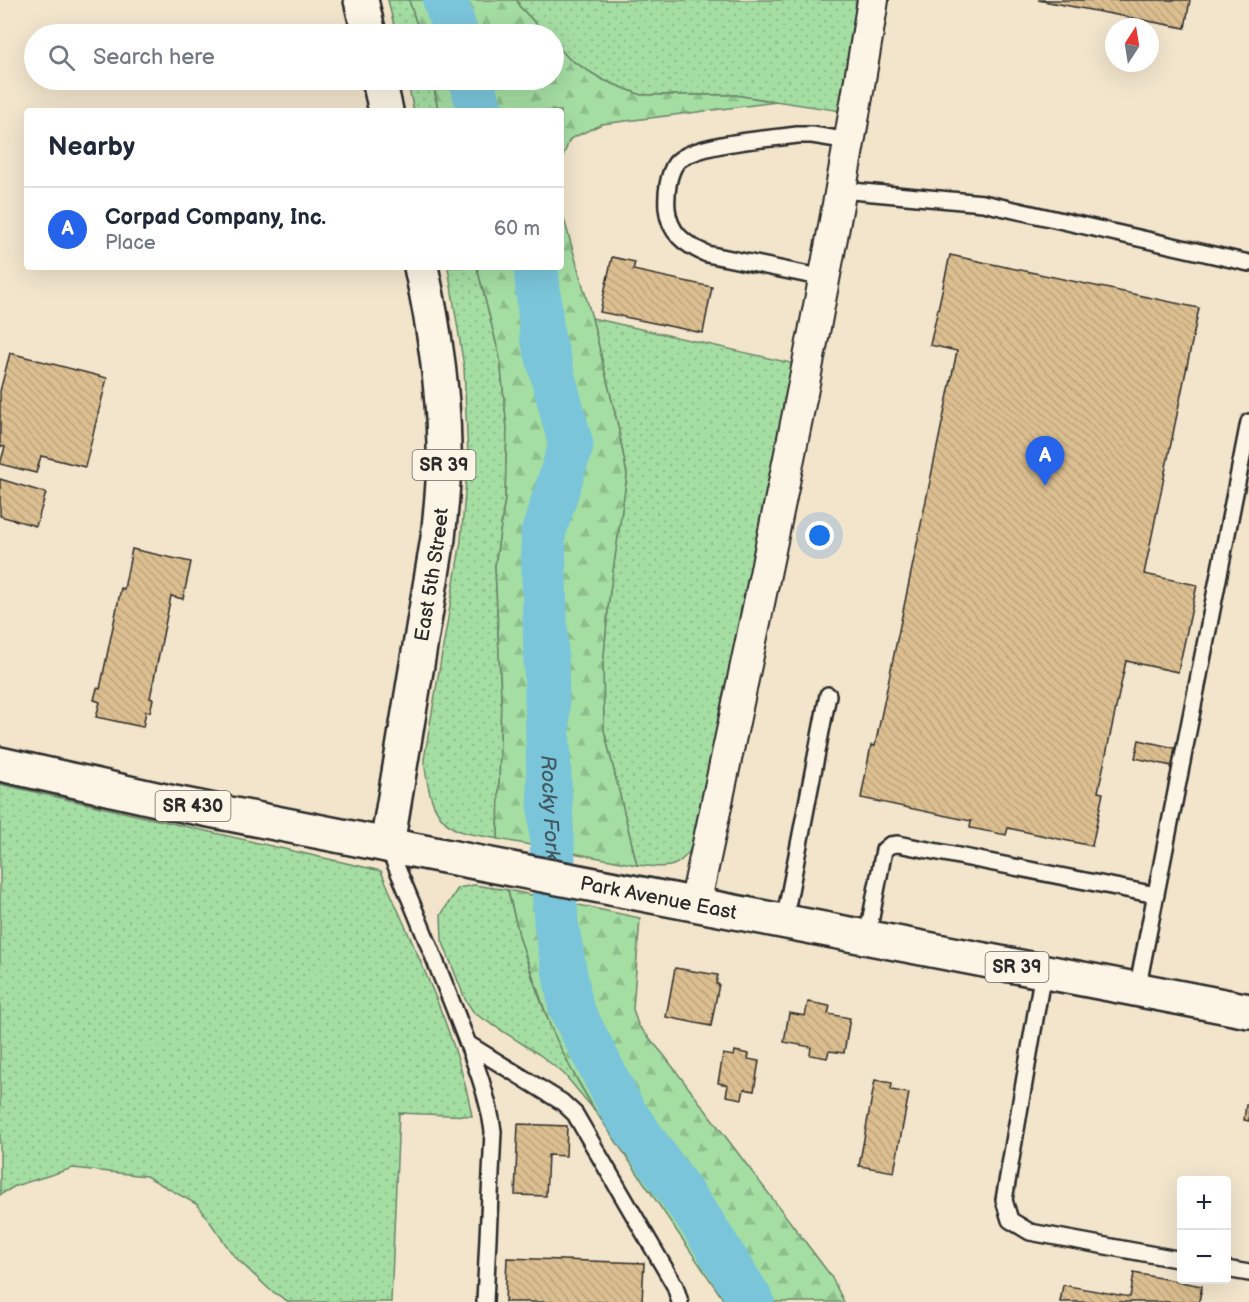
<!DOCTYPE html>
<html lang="en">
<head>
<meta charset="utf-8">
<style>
  :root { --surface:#fff; --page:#f2f2f3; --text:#1f2937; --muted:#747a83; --line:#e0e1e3; --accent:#2563eb }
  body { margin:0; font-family:"Balsamiq Sans",sans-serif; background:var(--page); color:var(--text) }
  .controls { position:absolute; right:18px; bottom:18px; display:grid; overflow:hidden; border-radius:6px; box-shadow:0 6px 24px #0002 }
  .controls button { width:54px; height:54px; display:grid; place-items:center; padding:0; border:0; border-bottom:2px solid var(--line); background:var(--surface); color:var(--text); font:30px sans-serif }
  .compass { position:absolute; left:1105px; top:18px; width:54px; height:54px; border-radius:50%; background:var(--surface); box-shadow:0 6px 24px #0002; rotate:12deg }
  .you { position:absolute; left:820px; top:536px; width:21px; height:21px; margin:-15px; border:4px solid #fff; border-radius:50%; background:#1a73e8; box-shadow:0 0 0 9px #1a73e833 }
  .badge { display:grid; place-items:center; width:39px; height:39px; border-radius:50%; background:var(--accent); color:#fff; font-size:20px; font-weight:700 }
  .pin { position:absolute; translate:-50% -50px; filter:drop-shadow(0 2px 3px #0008) }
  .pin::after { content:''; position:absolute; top:32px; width:21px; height:18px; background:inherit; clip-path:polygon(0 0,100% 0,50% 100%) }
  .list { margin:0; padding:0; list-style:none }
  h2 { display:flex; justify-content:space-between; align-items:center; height:78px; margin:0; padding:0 24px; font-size:26px }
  h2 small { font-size:20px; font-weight:400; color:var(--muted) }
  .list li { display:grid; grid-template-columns:39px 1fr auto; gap:18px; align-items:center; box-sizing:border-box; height:84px; padding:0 24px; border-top:2px solid var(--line) }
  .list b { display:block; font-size:22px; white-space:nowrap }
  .list p { margin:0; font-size:20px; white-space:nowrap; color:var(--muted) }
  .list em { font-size:20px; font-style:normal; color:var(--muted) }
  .icon { flex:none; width:33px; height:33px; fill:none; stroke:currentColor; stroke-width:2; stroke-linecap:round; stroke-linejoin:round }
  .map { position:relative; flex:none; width:1249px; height:1302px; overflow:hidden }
  .search { position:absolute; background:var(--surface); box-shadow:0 6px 24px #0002; left:24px; top:24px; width:540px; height:66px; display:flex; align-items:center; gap:15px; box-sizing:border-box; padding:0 21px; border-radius:33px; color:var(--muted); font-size:22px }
  .panel { position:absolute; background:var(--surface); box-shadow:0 6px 24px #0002; left:24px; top:108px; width:540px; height:162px; border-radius:6px }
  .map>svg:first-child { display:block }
</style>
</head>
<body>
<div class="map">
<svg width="1249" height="1302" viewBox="0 0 1249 1302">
  <defs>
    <pattern id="grass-dots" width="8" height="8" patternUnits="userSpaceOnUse" patternTransform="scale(1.5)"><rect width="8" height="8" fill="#a5dea3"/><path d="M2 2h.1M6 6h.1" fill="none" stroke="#8ebf8c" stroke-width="1.8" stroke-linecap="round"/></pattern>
    <pattern id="forest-firs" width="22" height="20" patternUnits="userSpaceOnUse" patternTransform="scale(1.5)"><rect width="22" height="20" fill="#a5dea3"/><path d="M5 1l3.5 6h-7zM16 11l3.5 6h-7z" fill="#8ebf8c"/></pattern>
    <pattern id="building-back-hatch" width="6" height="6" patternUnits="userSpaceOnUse" patternTransform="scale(1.5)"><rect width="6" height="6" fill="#dcbf90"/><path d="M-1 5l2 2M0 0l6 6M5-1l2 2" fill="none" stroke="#bda47c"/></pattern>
  </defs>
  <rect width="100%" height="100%" fill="#f2e5cc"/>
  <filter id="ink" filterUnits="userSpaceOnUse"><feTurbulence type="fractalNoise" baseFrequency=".0167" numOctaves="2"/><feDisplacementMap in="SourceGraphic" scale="12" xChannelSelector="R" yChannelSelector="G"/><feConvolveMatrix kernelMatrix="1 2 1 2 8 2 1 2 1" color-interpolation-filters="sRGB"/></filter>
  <g filter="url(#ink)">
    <path fill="url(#grass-dots)" stroke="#688467" stroke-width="1.5" d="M388,0H409L420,34H396Z
      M517,0H860L841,111L735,95H641L603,80L569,59L554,42V34H546L519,6Z
      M407,80H433L438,111H414Z
      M448,267H477L500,358L507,428L505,499L495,566L501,695L498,839C485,836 469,835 457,830C431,818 427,785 424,760L461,541L468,456L464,367Z
      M592,318L795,364L699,839C677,869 674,869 637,865L604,730L603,666L609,598L627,475L618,426Z
      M0,784L381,871C414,949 457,1033 472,1116L399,1113L391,1302H289L270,1290L234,1256L198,1205L146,1176L73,1168L15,1186L0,1195Z
      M474,885L508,890C522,951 541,1013 571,1068C578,1083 588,1098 596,1112L564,1074L540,1055L474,1013L465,999L442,940L441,915L458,888Z"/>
    <path fill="url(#forest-firs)" stroke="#688467" stroke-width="1.5" d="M409,0H517L519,6L546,34H420Z
      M554,42L569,59L603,80L641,95H735L777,102L602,124L570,139L561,161V111H438L433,80H554Z
      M561,208L592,318L618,426L627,475L609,598L603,666L604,730L637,865L498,839L501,695L495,566L505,499L507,428L500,358L477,267H561Z
      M508,890L640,918L633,1009L638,1025L663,1054L831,1276L844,1302H725L596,1112L571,1069L551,1028L520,939Z"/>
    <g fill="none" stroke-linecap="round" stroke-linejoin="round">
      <g stroke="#7ac5da" stroke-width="45">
        <path d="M445,0L456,34"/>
        <path d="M470,80L481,111"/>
        <path id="s1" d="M536,267L542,335L571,445L543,534L549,782L556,923L571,1008L623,1111L703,1224L752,1302"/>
      </g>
    </g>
    <path fill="url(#building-back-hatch)" stroke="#2b2b2b" stroke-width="1.5" d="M1038,0H1190L1185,28Z
      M950,255L1199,308L1144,574L1197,585L1178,672L1126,661L1098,792L1103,793L1092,846L1008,828L1006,835L970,828L971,821L861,798L871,745L875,746L957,351L930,345Z
      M612,257L635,262L633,270L712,287L703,333L600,312Z
      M10,353L107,378L85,467L41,456L36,473L0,464L5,447L0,446V391Z
      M0,479L46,493L36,526L0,516Z
      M132,549L191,562L183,599L171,596L150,698L153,699L150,712L146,711L143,727L96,717L100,702L94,700L97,688L100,689L121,588L124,589Z
      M1139,740L1175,748L1172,766L1135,758Z
      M675,968L718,975L716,984H719L711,1026L666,1017Z
      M808,1002L830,1006L828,1014L850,1018L844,1053L829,1051L827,1058L810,1055L811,1047L784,1042L789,1013L805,1016Z
      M735,1051L749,1054L748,1059L759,1061L754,1091L744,1089L742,1099L726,1096L728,1085L718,1083L723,1054L734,1056Z
      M875,1080L892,1083L891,1090L909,1093L894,1172L859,1166Z
      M1246,1105H1249V1121L1244,1120Z
      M518,1124L567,1126L566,1156L548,1155L546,1196L515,1195Z
      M507,1258L644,1263L642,1302H505Z
      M1134,1273L1202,1286L1199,1302H1060L1063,1285L1130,1297Z"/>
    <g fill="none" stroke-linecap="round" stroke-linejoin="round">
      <defs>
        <path id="lane" d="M841,190L983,203L1249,263
          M824,278L707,254C685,245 669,233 667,208C666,194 668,174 676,163C693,143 770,139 797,135H812L850,141
          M387,845C411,899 432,953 454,1008C469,1048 487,1088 493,1131L485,1302
          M784,922L828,695
          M867,938L884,850L890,845L898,844L1156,895
          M1043,972L1004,1200L1010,1220L1030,1232L1182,1260
          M1137,990L1249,422
          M468,1044L562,1102L575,1114L675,1286L680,1302
          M1226,1269L1249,1273"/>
        <path id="street" d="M695,905C759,604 825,303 873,0"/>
        <g id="primary">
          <path d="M361,0L369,34"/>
          <path d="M379,80L386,111"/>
          <path id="s2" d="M0,764L174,803L387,845L1249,1011"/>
          <path id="s3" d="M387,845L438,538C441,507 445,476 444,445C443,385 434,326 421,267"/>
        </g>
      </defs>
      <use href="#lane" stroke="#2b2b2b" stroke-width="20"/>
      <use href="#street" stroke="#2b2b2b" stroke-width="34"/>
      <use href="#primary" stroke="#2b2b2b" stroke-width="38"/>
      <use href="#lane" stroke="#fcf5e5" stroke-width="15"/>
      <use href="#street" stroke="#fcf5e5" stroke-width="30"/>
      <use href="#primary" stroke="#fcf5e5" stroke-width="33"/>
    </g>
  </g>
  <g text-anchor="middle" stroke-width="5" stroke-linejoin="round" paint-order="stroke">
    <g fill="#fcf5e5" stroke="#6a6863" stroke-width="1.5">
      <rect x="412.5" y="450" width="63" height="30" rx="4.5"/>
      <rect x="155.5" y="791" width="75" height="30" rx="4.5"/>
      <rect x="985.5" y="952" width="63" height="30" rx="4.5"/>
    </g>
    <g font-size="18" font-weight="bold" fill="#2b2b2b">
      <text x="444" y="471">SR 39</text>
      <text x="193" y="812">SR 430</text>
      <text x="1017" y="973">SR 39</text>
    </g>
    <g font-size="20" fill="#2b2b2b" stroke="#fcf5e5">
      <text dy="7" stroke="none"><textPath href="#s3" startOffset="274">East 5th Street</textPath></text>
      <text dy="7" stroke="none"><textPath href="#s2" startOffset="672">Park Avenue East</textPath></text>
    </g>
    <g font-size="21" font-style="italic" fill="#435960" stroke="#fcf5e5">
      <text dy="7" stroke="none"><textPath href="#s1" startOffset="549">Rocky Fork</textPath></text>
    </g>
  </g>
</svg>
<div class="controls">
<button>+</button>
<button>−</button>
</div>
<svg class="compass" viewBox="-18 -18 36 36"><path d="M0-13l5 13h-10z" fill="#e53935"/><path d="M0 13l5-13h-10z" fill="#747a83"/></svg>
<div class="you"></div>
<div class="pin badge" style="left:1045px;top:486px">A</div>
<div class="search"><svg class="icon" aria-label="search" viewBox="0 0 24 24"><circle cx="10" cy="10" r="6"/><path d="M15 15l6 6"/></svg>Search here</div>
<section class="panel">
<h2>Nearby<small></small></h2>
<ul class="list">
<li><span class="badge">A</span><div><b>Corpad Company, Inc.</b><p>Place</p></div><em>60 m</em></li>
</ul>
</section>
</div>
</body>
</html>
